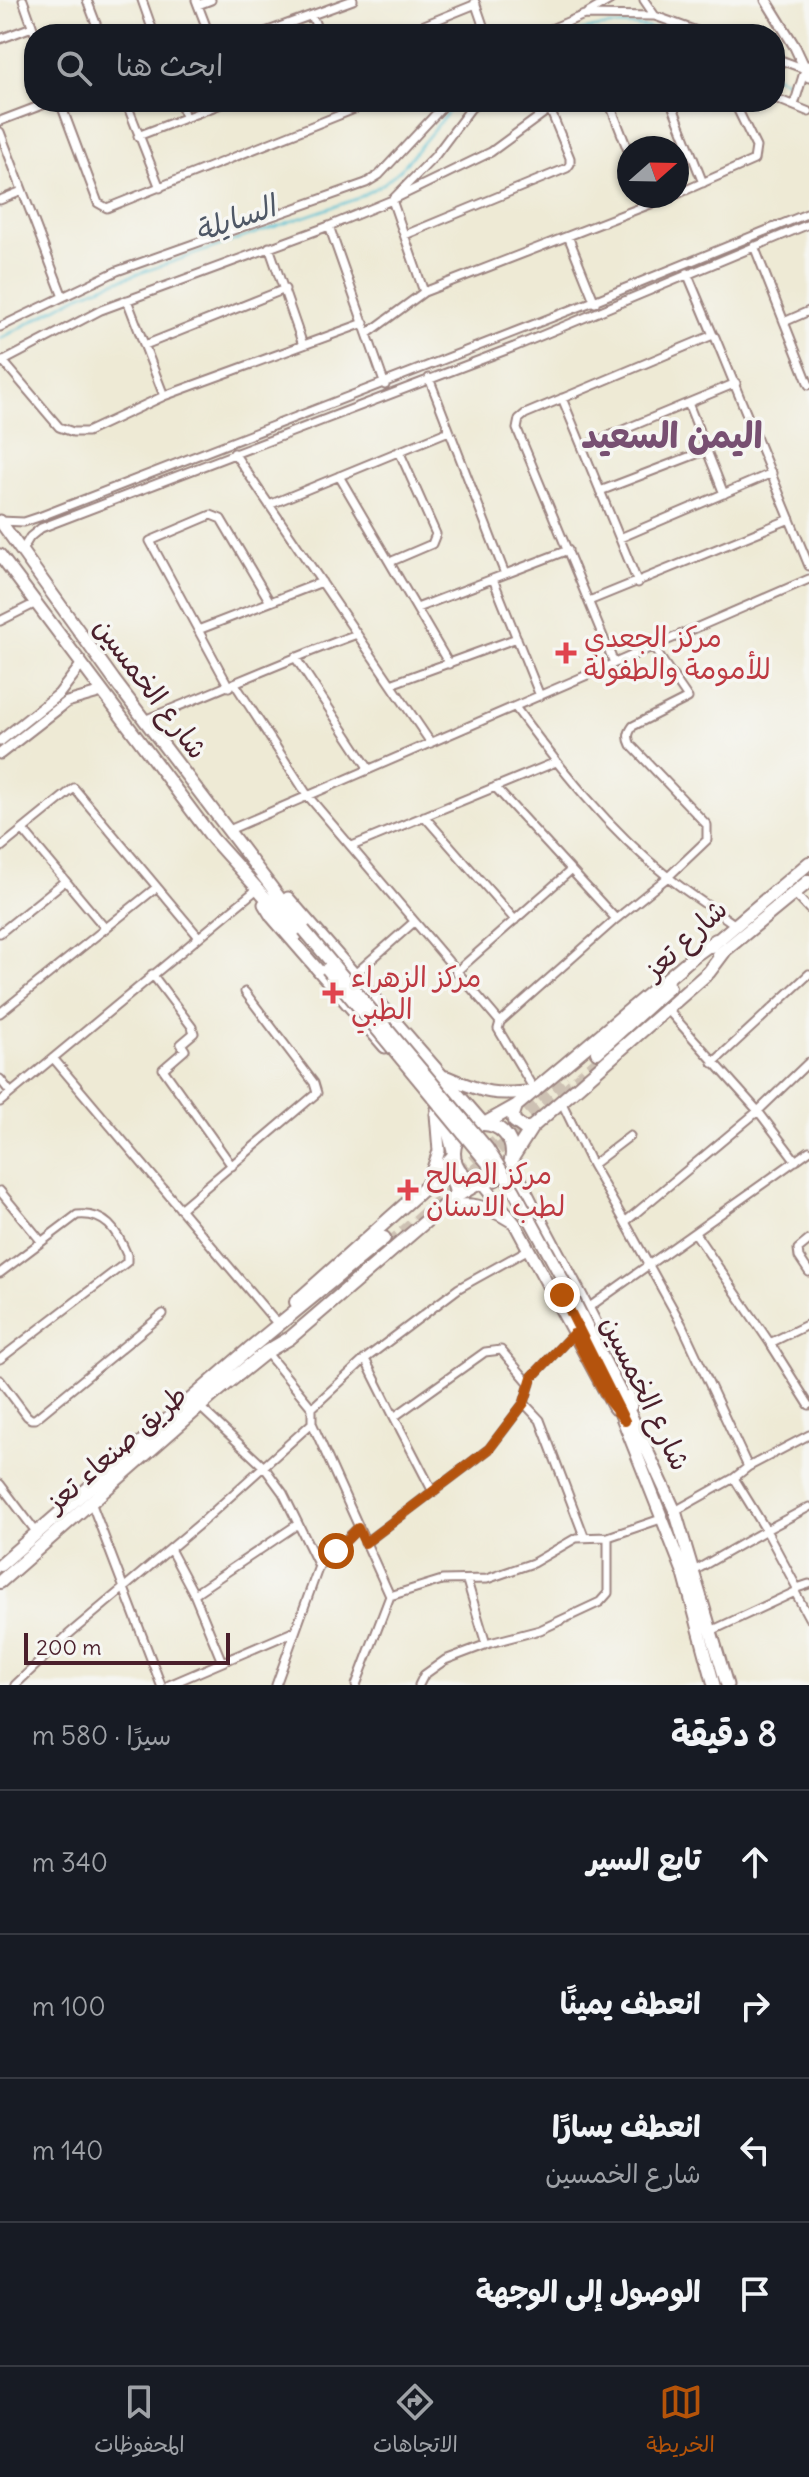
<!DOCTYPE html>
<html lang="ar">
<head>
<meta charset="utf-8">
<style>
  :root { --surface:#171b24; --page:#242831; --text:#f1f3f6; --muted:#9ea1a6; --line:#363941; --accent:#b45309 }
  body { margin:0; font-family:Delius,"Playpen Sans Arabic",sans-serif; background:var(--page); color:var(--text); direction:rtl }
  .compass { position:absolute; left:617px; top:136px; width:72px; height:72px; border-radius:50%; background:var(--surface); box-shadow:0 2px 6px #0004; rotate:70deg }
  .scale { position:absolute; left:24px; bottom:20px; width:206px; box-sizing:border-box; padding-left:8px; border:4px solid #4a1f2b; border-top:0; font-size:22px; line-height:28px; white-space:nowrap; color:#4a1f2b; -webkit-text-stroke:6px #f6f6f2; paint-order:stroke }
  .stop { position:absolute; width:24px; height:24px; margin:-18px; border:6px solid #b45309; border-radius:50%; background:#fff }
  .stop.end { background:#b45309; border-color:#fff; box-shadow:0 2px 8px #0008 }
  .list { margin:0; padding:0; list-style:none }
  h2 { display:flex; justify-content:space-between; align-items:center; height:104px; margin:0; padding:0 32px; font-size:34px }
  h2 small { font-size:26px; font-weight:400; color:var(--muted) }
  .list li { display:grid; grid-template-columns:52px 1fr auto; gap:24px; align-items:center; box-sizing:border-box; height:144px; padding:0 32px; border-top:2px solid var(--line) }
  .list b { display:block; font-size:30px; white-space:nowrap }
  .list p { margin:0; font-size:26px; white-space:nowrap; color:var(--muted) }
  .list em { font-size:26px; font-style:normal; color:var(--muted) }
  .icon { flex:none; width:44px; height:44px; fill:none; stroke:currentColor; stroke-width:2; stroke-linecap:round; stroke-linejoin:round }
  .map { position:relative; flex:none; width:809px; height:1685px; overflow:hidden; direction:ltr }
  .search { position:absolute; background:var(--surface); box-shadow:0 2px 6px #0004; left:24px; right:24px; top:24px; height:88px; display:flex; align-items:center; gap:20px; box-sizing:border-box; padding:0 28px; border-radius:32px; color:var(--muted); font-size:30px }
  .sheet { height:680px; background:var(--surface) }
  nav { display:flex; justify-content:space-around; align-items:center; box-sizing:border-box; height:112px; border-top:2px solid var(--line); background:var(--surface); font-size:22px; color:var(--muted) }
  nav a { display:grid; justify-items:center; gap:4px }
  nav .on { color:var(--accent) }
  .map>svg:first-child { display:block }
</style>
</head>
<body>
<div class="map">
<svg width="809" height="1685" viewBox="0 0 809 1685">
  <rect width="100%" height="100%" fill="#f6f6f2"/>
  <filter id="ink" filterUnits="userSpaceOnUse"><feTurbulence type="fractalNoise" baseFrequency=".0125" numOctaves="2"/><feDisplacementMap in="SourceGraphic" scale="16" xChannelSelector="R" yChannelSelector="G"/><feConvolveMatrix kernelMatrix="1 2 1 2 8 2 1 2 1" color-interpolation-filters="sRGB"/></filter>
  <filter id="wash" filterUnits="userSpaceOnUse"><feTurbulence type="fractalNoise" baseFrequency=".006" numOctaves="4" result="noise"/><feDisplacementMap in="SourceGraphic" scale="32" xChannelSelector="R" yChannelSelector="G"/><feGaussianBlur stdDeviation="1.8" result="paint"/><feColorMatrix in="noise" values="0 0 0 0 0 0 0 0 0 0 0 0 0 0 0 0 0 1.4 0 .05"/><feComposite in="paint" operator="in"/></filter>
  <g filter="url(#wash)">
    <rect width="100%" height="100%" fill="#eeead5"/>
    <g fill="none" stroke-linecap="round" stroke-linejoin="round">
      <path stroke="#58c1d5" stroke-width="2" d="M569,34C603,24 637,21 671,34
        M775,76L789,82
        M0,339L78,296L108,284L356,199L383,184L401,169L457,102"/>
    </g>
  </g>
  <g filter="url(#ink)">
    <g fill="none" stroke-linecap="round" stroke-linejoin="round">
      <path stroke="#cdc1b3" stroke-width="12" stroke-dasharray="12 6" stroke-linecap="butt" d="M563,1092L602,1057
        M446,1185L568,1078
        M389,1244L529,1123"/>
      <defs>
        <path id="minor" d="M23,0L35,34
          M87,0L100,34
          M142,0L154,34
          M196,0L209,34
          M644,0L655,16
          M475,2L486,34
          M198,5L211,0
          M586,14L610,0
          M312,15L319,34
          M260,34L353,0
          M402,34L476,4
          M539,34L584,15L655,16L705,34
          M0,39L32,27
          M775,58L805,69
          M775,98L809,112
          M60,102L98,203L107,208L372,102
          M126,102L160,188
          M180,102L185,117
          M609,102L629,153
          M671,102L703,183
          M794,105L805,69L809,65
          M0,121L50,102
          M0,132L63,297
          M138,136L226,102
          M677,194L754,160L756,147L734,102
          M0,200L22,191
          M329,226L385,385
          M405,235L567,168L570,164V158L547,102
          M568,236L595,303
          M754,246L809,385
          M269,247L303,345
          M687,273L713,335
          M424,292L392,200L491,152L559,102
          M127,300L164,396
          M784,322L809,311
          M0,327L117,271L366,183L379,175L447,102
          M367,334L424,292L671,196
          M145,345L285,289
          M3,361L59,427L73,432H87L164,396L364,323
          M0,363L101,310L329,226L392,200L435,156L471,108L480,102
          M429,378L505,574
          M562,398L638,583
          M688,403L724,494
          M582,447L736,383
          M234,453L431,743
          M339,476L449,664
          M600,491L707,450
          M269,505L449,431
          M0,521L24,522L39,517L594,301L809,213
          M620,538L772,473
          M21,552L30,537L41,528L514,347L809,224
          M390,562L432,544L436,534L399,451
          M493,579L540,696
          M589,601L790,519
          M417,608L568,550
          M0,621L36,603
          M198,630L322,582
          M295,657L369,769
          M614,663L517,429L519,419L525,414L713,335L715,337L809,566
          M235,684L308,796L500,1022L498,1029L535,1091
          M391,684L517,638
          M229,687L150,541L211,515L221,519L270,602
          M515,707C560,768 608,829 668,877C689,894 712,908 734,924
          M144,720C216,692 285,660 357,634
          M495,787L616,919
          M424,816L515,920
          M23,830L105,928
          M229,830L809,579
          M352,846L556,762
          M0,848L74,788L198,936
          M795,894L809,909
          M0,933L65,881
          M456,972L570,871
          M152,974L192,1027L194,1033L181,1044L185,1050L163,1069L232,1166
          M355,974L414,922
          M667,1009L758,1111L796,1161
          M0,1013L157,887
          M500,1022L616,919L668,877L707,840V825L631,745C627,737 628,733 633,726L688,698L653,647
          M53,1058L275,1321
          M713,1063L809,974
          M0,1079L11,1093
          M561,1101L592,1165
          M0,1102L256,890
          M630,1136L592,1165L625,1222L758,1111L809,1062
          M0,1191L41,1241
          M180,1209L317,1093L314,1083L245,992
          M625,1222L682,1325L748,1467L809,1435
          M695,1233L770,1343L809,1405
          M809,1240L798,1249L799,1257L809,1272
          M0,1273L77,1215C105,1212 117,1230 127,1255V1262L0,1359
          M588,1308L809,1151
          M770,1343L809,1324
          M266,1352L312,1408V1423L390,1596L356,1685
          M365,1359L459,1288L529,1249
          M0,1380L27,1416L31,1419H35L163,1314
          M524,1403L540,1420L584,1536
          M200,1407L264,1467L283,1493L319,1566
          M312,1408L365,1359L394,1417
          M748,1467L734,1478L766,1530L809,1507
          M0,1484L37,1533
          M433,1492L394,1417L485,1352L501,1350L530,1384
          M91,1502L161,1685
          M675,1511L734,1478
          M365,1543L489,1449L524,1403L532,1377L573,1334
          M170,1549L194,1594L222,1662
          M694,1571L766,1530L797,1588
          M467,1581L486,1644
          M809,1584L797,1588L795,1592L809,1618
          M194,1594L298,1524
          M390,1596L442,1580L487,1579L533,1563L576,1538L608,1537L661,1519
          M711,1631L795,1592
          M15,1685L69,1634L202,1522L312,1423
          M169,1685L295,1631
          M276,1685L319,1566L358,1528
          M419,1685L424,1675L445,1660L490,1643L540,1630L600,1602L608,1593V1537"/>
        <path id="tertiary" d="M766,0L795,47L809,77
          M0,741L59,694L81,665
          M0,754L67,702L102,692"/>
        <path id="primary" d="M0,521L114,680L304,930
          M0,555L213,839L298,934
          M288,898L484,1124
          M264,904L272,917L385,1047
          M447,1077C485,1093 494,1096 535,1091
          M437,1109L447,1128L454,1155
          M511,1160C538,1221 573,1277 602,1337C613,1360 626,1381 631,1406
          M481,1182L515,1224L614,1408
          M428,1183L439,1151L436,1114
          M441,1209C469,1200 487,1206 511,1221
          M621,1394L675,1511L727,1685
          M614,1397L684,1574L714,1685"/>
        <path id="trunk" d="M711,946L809,863
          M719,955L809,881
          M597,1052L669,987
          M516,1106L513,1115L514,1121L525,1129L532,1127
          M484,1124L516,1106L695,955L716,940
          M454 1153a29 29 0 1 1 58 0a29 29 0 1 1-58 0Z
          M511,1160L532,1127L709,972L724,952
          M434,1178L440,1176L452,1179L456,1192L453,1198
          M296,1302L426,1186L454,1155
          M0,1565L249,1349L384,1238
          M0,1582L214,1394L266,1352L290,1338L453,1198L481,1182"/>
      </defs>
      <use href="#minor" stroke="#9c8480" stroke-width="11"/>
      <use href="#tertiary" stroke="#9c8480" stroke-width="13"/>
      <use href="#primary" stroke="#9c8480" stroke-width="15"/>
      <use href="#trunk" stroke="#9c8480" stroke-width="16"/>
      <use href="#minor" stroke="#fff" stroke-width="7"/>
      <use href="#tertiary" stroke="#fff" stroke-width="9"/>
      <use href="#primary" stroke="#fff" stroke-width="11"/>
      <use href="#trunk" stroke="#fff" stroke-width="12"/>
      <defs>
        <path id="primary-bridge" d="M304,930L487,1148L514,1190L569,1291L621,1394
          M327,969L489,1165"/>
      </defs>
      <use href="#primary-bridge" stroke="#9c8480" stroke-width="15" stroke-linecap="butt"/>
      <use href="#primary-bridge" stroke="#fff" stroke-width="11"/>
    </g>
  </g>
  <g fill="none" stroke-linecap="round" stroke-linejoin="round" filter="url(#ink)">
    <path stroke="#b45309" stroke-width="10" d="M336,1551L358,1528L365,1543L489,1449L524,1403L532,1377L573,1334L608,1400L625,1421L562,1295"/>
  </g>
  <g fill="#e0444e" stroke="#f6f6f2" stroke-width="3">
    <path d="M562 641h8v8h8v8h-8v8h-8v-8h-8v-8h8z"/>
    <path d="M329 981h8v8h8v8h-8v8h-8v-8h-8v-8h8z"/>
    <path d="M404 1178h8v8h8v8h-8v8h-8v-8h-8v-8h8z"/>
  </g>
  <g text-anchor="middle" stroke-width="7" stroke-linejoin="round" paint-order="stroke">
    <g font-size="28" fill="#be3a42" stroke="#f6f6f2" text-anchor="start">
      <text x="584" y="647">مركز الجعدي<tspan x="584" dy="32">للأمومة والطفولة</tspan></text>
      <text x="351" y="987">مركز الزهراء<tspan x="351" dy="32">الطبي</tspan></text>
      <text x="426" y="1184">مركز الصالح<tspan x="426" dy="32">لطب الاسنان</tspan></text>
    </g>
    <g font-size="28" fill="#4a1f2b" stroke="#f6f6f2">
      <text transform="translate(151 688) rotate(53)" y="10">شارع الخمسين</text>
      <text transform="translate(685 939) rotate(-43)" y="10">شارع تعز</text>
      <text transform="translate(646 1393) rotate(64)" y="10">شارع الخمسين</text>
      <text transform="translate(116 1448) rotate(-41)" y="10">طريق صنعاء تعز</text>
    </g>
    <g font-size="30" font-style="italic" fill="#4f5866" stroke="#f6f6f2">
      <text transform="translate(235 219) rotate(-19)" y="10">السايلة</text>
    </g>
    <g font-size="36" font-weight="bold" fill="#785072" stroke="#f6f6f2">
      <text x="672" y="448">اليمن السعيد</text>
    </g>
  </g>
</svg>
<svg class="compass" viewBox="-18 -18 36 36"><path d="M0-13l5 13h-10z" fill="#e53935"/><path d="M0 13l5-13h-10z" fill="#9ea1a6"/></svg>
<div class="scale">200 m</div>
<div class="stop" style="left:336px;top:1551px"></div>
<div class="stop end" style="left:562px;top:1295px"></div>
<div class="search"><svg class="icon" aria-label="search" viewBox="0 0 24 24"><circle cx="10" cy="10" r="6"/><path d="M15 15l6 6"/></svg>ابحث هنا</div>
</div>
<section class="sheet">
<h2>8 دقيقة<small>سيرًا · 580 m</small></h2>
<ul class="list">
<li><svg class="icon" aria-label="ahead" viewBox="0 0 24 24"><path d="M12 20V5M6 11l6-6 6 6"/></svg><div><b>تابع السير</b></div><em>340 m</em></li>
<li><svg class="icon" aria-label="right" viewBox="0 0 24 24"><path d="M7 20v-9h11M14 6l5 5-5 5"/></svg><div><b>انعطف يمينًا</b></div><em>100 m</em></li>
<li><svg class="icon" aria-label="left" viewBox="0 0 24 24"><path d="M17 20v-9H6M10 6l-5 5 5 5"/></svg><div><b>انعطف يسارًا</b><p>شارع الخمسين</p></div><em>140 m</em></li>
<li><svg class="icon" aria-label="arrive" viewBox="0 0 24 24"><path d="M6 21V4h12l-3 4 3 4H6"/></svg><div><b>الوصول إلى الوجهة</b></div></li>
</ul>
</section>
<nav>
<a class="on"><svg class="icon" aria-label="map" viewBox="0 0 24 24"><path d="M3 6l6-2 6 2 6-2v14l-6 2-6-2-6 2zM9 4v14M15 6v14"/></svg>الخريطة</a>
<a><svg class="icon" aria-label="directions" viewBox="0 0 24 24"><path d="M12 3l9 9-9 9-9-9zM9 14v-3h6M13 9l2 2-2 2"/></svg>الاتجاهات</a>
<a><svg class="icon" aria-label="saved" viewBox="0 0 24 24"><path d="M7 4h10v16l-5-4-5 4z"/></svg>المحفوظات</a>
</nav>
</body>
</html>
